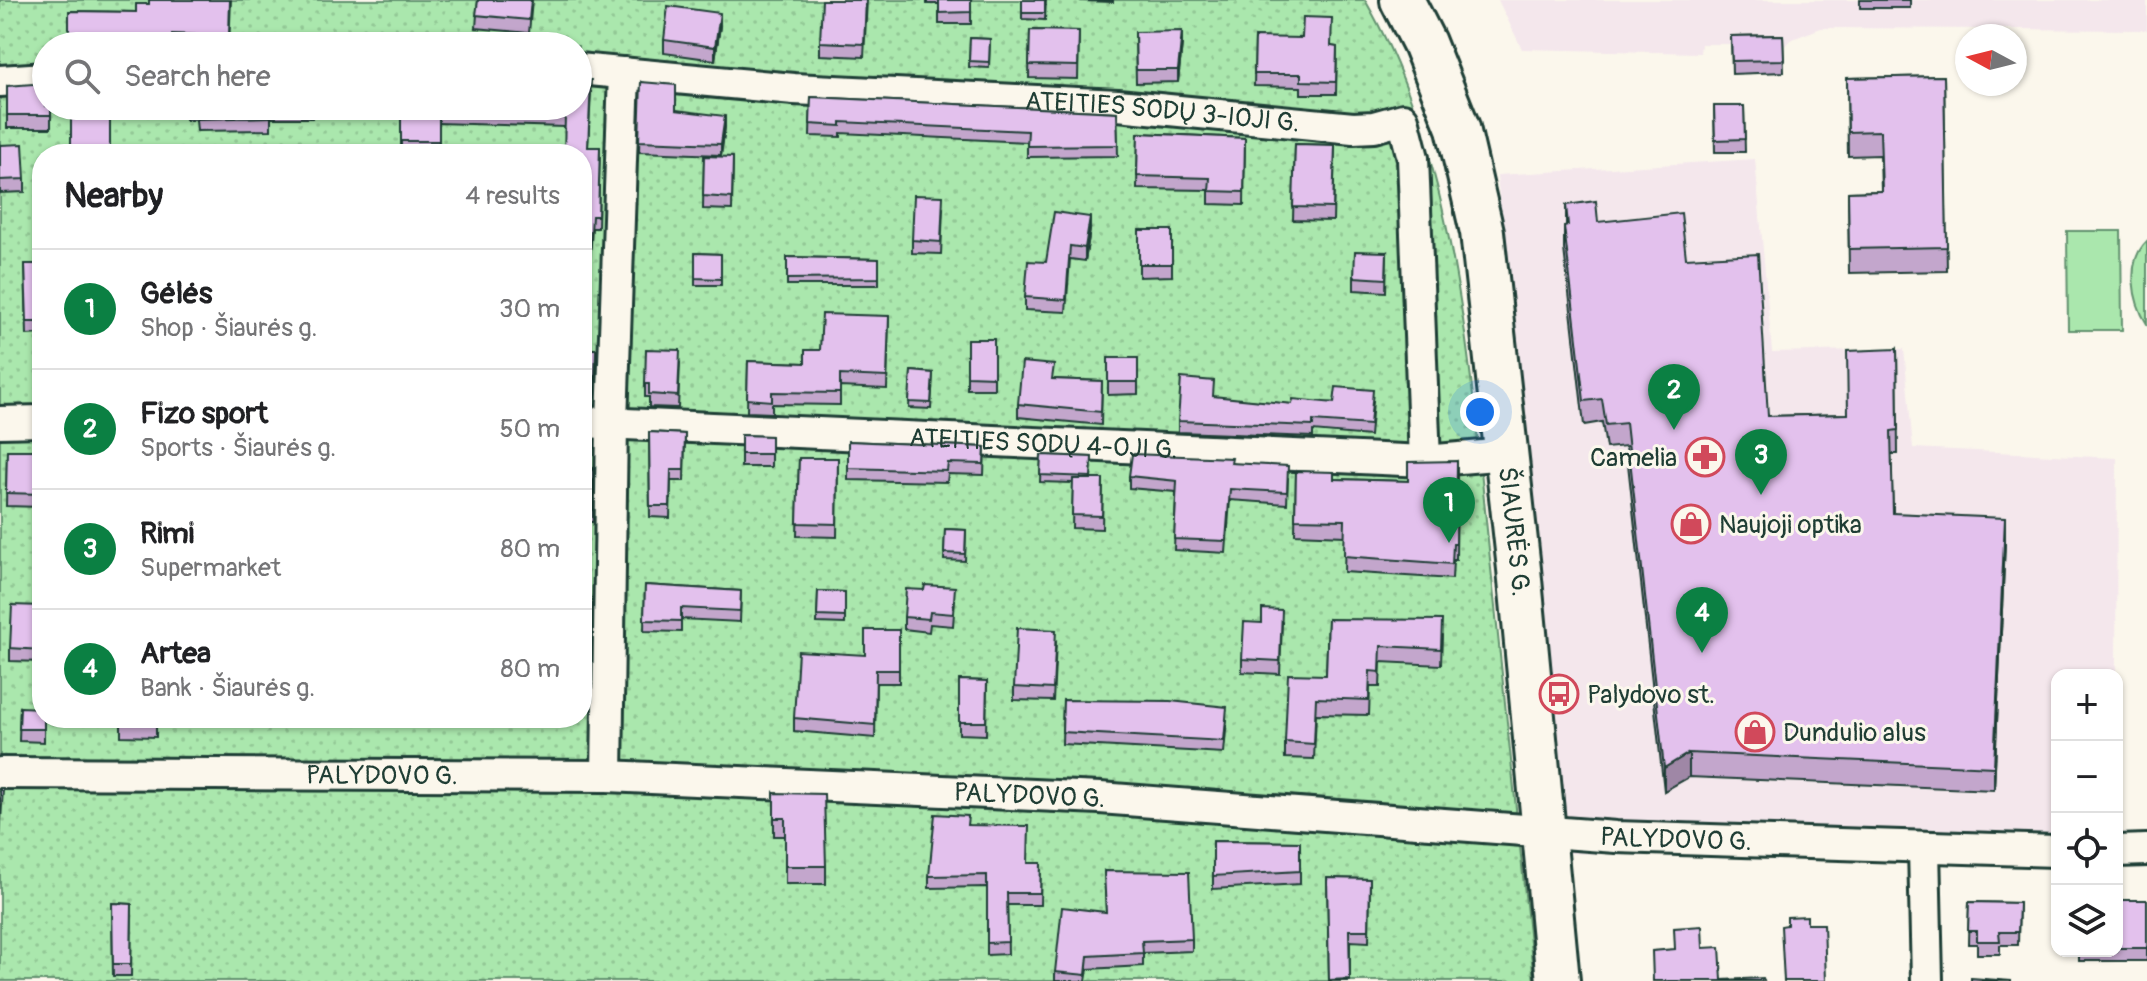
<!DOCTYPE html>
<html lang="en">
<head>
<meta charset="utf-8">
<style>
  :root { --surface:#fff; --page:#f2f2f2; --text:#202124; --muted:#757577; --line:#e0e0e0; --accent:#0b8043 }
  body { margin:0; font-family:Pangolin,sans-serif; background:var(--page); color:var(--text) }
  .controls { position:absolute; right:24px; bottom:24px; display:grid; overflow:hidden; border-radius:16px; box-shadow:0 2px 6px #0004 }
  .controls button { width:72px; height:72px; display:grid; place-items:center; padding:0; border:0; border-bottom:2px solid var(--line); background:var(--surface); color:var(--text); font:40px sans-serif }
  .compass { position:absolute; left:1955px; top:24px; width:72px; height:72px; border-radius:50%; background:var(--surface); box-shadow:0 2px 6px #0004; rotate:277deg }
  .you { position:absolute; left:1480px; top:412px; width:28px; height:28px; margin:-20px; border:6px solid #fff; border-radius:50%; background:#1a73e8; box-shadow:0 0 0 12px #1a73e833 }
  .badge { display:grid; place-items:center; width:52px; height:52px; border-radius:50%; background:var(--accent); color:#fff; font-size:26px; font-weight:700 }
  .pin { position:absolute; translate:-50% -66px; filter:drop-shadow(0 2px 4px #0008) }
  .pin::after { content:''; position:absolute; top:42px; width:28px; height:24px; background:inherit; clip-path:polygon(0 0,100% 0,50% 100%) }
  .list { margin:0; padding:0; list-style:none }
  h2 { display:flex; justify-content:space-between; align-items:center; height:104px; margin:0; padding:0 32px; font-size:34px }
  h2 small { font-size:26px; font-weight:400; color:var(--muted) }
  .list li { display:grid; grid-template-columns:52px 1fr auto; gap:24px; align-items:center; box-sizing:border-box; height:120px; padding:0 32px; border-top:2px solid var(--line) }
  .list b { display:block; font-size:30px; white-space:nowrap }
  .list p { margin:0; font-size:26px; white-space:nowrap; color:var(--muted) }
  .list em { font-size:26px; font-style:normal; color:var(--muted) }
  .icon { flex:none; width:44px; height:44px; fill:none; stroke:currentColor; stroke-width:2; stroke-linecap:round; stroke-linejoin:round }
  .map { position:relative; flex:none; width:2147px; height:981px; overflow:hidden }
  .search { position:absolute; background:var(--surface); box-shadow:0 2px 6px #0004; left:32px; top:32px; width:560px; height:88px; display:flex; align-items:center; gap:20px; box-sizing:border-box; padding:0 28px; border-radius:44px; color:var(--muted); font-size:30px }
  .panel { position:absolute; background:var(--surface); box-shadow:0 2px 6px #0004; left:32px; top:144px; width:560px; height:584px; border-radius:32px }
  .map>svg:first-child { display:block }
</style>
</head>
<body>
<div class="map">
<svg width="2147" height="981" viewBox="0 0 2147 981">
  <defs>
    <pattern id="park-dots" width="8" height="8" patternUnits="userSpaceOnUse" patternTransform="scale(2)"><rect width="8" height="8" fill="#aae7ad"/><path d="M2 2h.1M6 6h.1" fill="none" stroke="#92c795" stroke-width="1.8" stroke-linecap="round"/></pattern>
  </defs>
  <rect width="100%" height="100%" fill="#fbf7ec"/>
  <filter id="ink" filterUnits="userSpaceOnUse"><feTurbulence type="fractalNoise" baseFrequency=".0125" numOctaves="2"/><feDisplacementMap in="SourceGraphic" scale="16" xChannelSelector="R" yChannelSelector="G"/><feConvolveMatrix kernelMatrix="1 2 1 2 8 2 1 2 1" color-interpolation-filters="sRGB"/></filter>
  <g filter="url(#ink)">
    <path fill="#f4e7ec" d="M1498,0H2147V30L1821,28L1790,40L1783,48L1784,72L1732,74L1730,44H1701L1700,53L1522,49Z
      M1755,159L1772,352L1904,349L1913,448L2117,458L2116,675H2057V865L1562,853L1497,175Z"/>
    <path fill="#aae7ad" stroke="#649270" stroke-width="2" d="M2067,231H2121L2122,330H2068Z
      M2147,241V324C2133,302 2125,262 2147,241Z"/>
    <path fill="url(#park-dots)" stroke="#649270" stroke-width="2" fill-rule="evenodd" d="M0,0H1365C1455,155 1470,364 1488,540C1504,687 1519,834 1534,981H0ZM46,46H578V106H46ZM42,154H582V718H42Z"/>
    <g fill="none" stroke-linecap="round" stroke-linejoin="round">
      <defs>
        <g id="minor">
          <path id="s1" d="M578,69L794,89L1118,105L1353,128L1374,127L1403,119L1413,158L1425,461"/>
          <path d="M0,81L46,78"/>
          <path d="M0,422L42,421"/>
          <path id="s2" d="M582,422L1425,461L1506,454"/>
          <path id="s3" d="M0,773L607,776L1100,798L1616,837L2057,851"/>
          <path d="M607,776L612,422L624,73"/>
          <path d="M1924,848L1927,981"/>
          <path d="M2117,851L2147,850"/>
        </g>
        <g id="secondary">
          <path id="s4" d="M1402,0L1424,43L1458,128L1482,232L1519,569L1558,981"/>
        </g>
      </defs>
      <use href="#minor" stroke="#1f3d34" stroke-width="36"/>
      <use href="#secondary" stroke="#1f3d34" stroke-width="48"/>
      <use href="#minor" stroke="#fbf7ec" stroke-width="30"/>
      <use href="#secondary" stroke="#fbf7ec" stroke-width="42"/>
    </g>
    <path fill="#c3a6cc" stroke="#1f3d34" stroke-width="2" d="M231,0L229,46H69V11L136,12Z
      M478,0H532L529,33L476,28Z
      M867,0L864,57L820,55V42Z
      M927,0H971V24H939V4H927Z
      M1046,0L1045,20L1022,19V13Z
      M1081,0H1113V2L1081,1Z
      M1860,0H1910V8H1860Z
      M720,26L715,60L664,53V40Z
      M1030,30L1079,31L1078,79L1029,78Z
      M1135,32L1182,43L1178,82L1136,83Z
      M1783,35L1784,72L1732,74L1731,36Z
      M1255,37L1337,47L1336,94H1301V87L1254,86Z
      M970,38L990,39L989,68L969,67Z
      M1944,76L1947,271L1849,273L1848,192L1881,191L1880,155L1848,156L1847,78Z
      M641,82L676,110L725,127L721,155L639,152Z
      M7,86L51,106V128H7Z
      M591,92L588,147H600L598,228H592L589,275H582V154L565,127L439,123V153L401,152V106Z
      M811,97L1117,112L1118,156L1027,157V142L841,133V137L810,136Z
      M186,106H312V118H271V130L197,131L196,120H186Z
      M1714,106H1744L1745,152H1715Z
      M1138,133L1245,138L1244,205L1209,204V190L1137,189Z
      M1295,144L1335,145L1333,221L1293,220Z
      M0,145L25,179V192L0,193Z
      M704,156L733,157L732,210L703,209Z
      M1566,205L1598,222L1686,258L1768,416L1848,414L1897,349L1898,454H1891L1893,513L2005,542L1994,790L1689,777L1664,791L1626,446L1606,448L1602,422L1584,425L1564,249V226H1566Z
      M943,209L941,254L912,253V240Z
      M1090,230L1085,261L1070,259L1066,312L1025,310V297L1046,262Z
      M1139,230H1172V276L1139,277Z
      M1387,252L1386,292L1354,290V277Z
      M695,253L721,254V285H695Z
      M787,257L879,259V285H787Z
      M25,264H42V334L27,335Z
      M889,316L887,389L840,387V405L772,404V413L747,412L748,361L805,363L820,350Z
      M967,339H994V389H967Z
      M582,349H596L595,392H582Z
      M1108,358H1138V394L1108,395Z
      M680,363L678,408L649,407V397H645V384Z
      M911,371L933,373L931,409L909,408Z
      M1053,379L1102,381L1101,425L1018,417V404Z
      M1214,397L1292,404L1373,401L1370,436L1313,431V437L1178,432V421Z
      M649,432L685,434L684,481H671L670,518L650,517Z
      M741,435L771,436V467H741Z
      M848,441L985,447L984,475L948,474L947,482L848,480Z
      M7,450H42V507L6,506Z
      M1041,455L1092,457L1091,479H1103L1102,529L1072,528L1073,483L1040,482Z
      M799,458H838L837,537L797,536Z
      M1457,461L1456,560H1453L1452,579L1344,572L1345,536L1295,534L1296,471L1334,479L1408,481Z
      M1231,463L1288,478L1287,504L1230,500L1226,553L1174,550L1176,492L1129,488V476Z
      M582,468H593V522H582Z
      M945,529L966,530L965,561L944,560Z
      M645,585L741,591L740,622L681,619V632L644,631Z
      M818,591L845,592V624L817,623Z
      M955,600L953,626L930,624L929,632L904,629V617Z
      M42,606V662L10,661V648Z
      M1328,619L1442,635L1441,665L1381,662L1380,687H1370L1369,715L1316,714L1314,759L1285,758V742L1326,675Z
      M1282,623L1280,674L1242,672V659Z
      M899,630V683H876L875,738L794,731V718L865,655Z
      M1056,642L1053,701L1014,700V687Z
      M959,680L987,681L986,735L959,734Z
      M1063,700L1227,720L1224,753L1062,744Z
      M20,707L44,718V742L19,741Z
      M121,718H156V737L121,736Z
      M513,718H569V719L513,720Z
      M774,793L826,866V884H785V836H774Z
      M968,825L1028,863H1041L1040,905H1007L1008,954L987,955V887L929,888V876Z
      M1213,841L1300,842V884L1213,889Z
      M1104,871L1192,939V951L1143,953V966L1088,969L1086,981H1055V972L1106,912Z
      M1327,878L1370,879L1369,942L1350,941V981H1329Z
      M2117,900H2147V961H2079V951H2117Z
      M1969,902L2019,903L2018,945H2000V954H1977V944H1968Z
      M112,903L132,904L131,976H113Z"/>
    <path fill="#9f87a6" stroke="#1f3d34" stroke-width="2" d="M720,13V26L715,60V47Z
      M1182,31V43L1178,82V70Z
      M725,116V127L721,155V144Z
      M1090,217V230L1085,261V248Z
      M2005,518V542L1994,790V767Z
      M1689,753V777L1664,791V768Z"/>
    <path fill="#e3c1ed" stroke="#1f3d34" stroke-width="2" d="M149,0H230L229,36L172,34V43L117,45H83L82,39H69V11L136,12V4H149Z
      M478,0H531L529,20L476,15Z
      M822,0H866L864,44L820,42Z
      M939,0H971V12L939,13Z
      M1022,0H1045V13H1022Z
      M668,6L720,13L715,47L664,40Z
      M1303,17L1332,18L1331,46L1337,47L1336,82L1301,81V74H1254L1255,37L1302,38Z
      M1030,30L1079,31L1078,66L1029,65Z
      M1182,31L1178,70H1136L1135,32Z
      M1783,35L1784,60L1732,61L1731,36Z
      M970,38L990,39L989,62L969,61Z
      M1944,76L1947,247L1849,249L1848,192L1882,191L1880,131L1848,132L1847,78Z
      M578,80H591L588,147H600L598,216H592L589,263H582V154H564L565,115L439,111V141H401V106H578Z
      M641,82L676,85V110L725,116L721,144L639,141Z
      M46,83V106H51V115H7V86Z
      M811,97L1117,112L1118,145L1027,146L1028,131L841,122V126L810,124Z
      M186,106H271V117L197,119L196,107L186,108Z
      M1714,106H1744L1745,139L1715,140Z
      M71,114H110V154H71Z
      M1138,133L1245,138L1244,192L1209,191L1210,178L1137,176Z
      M23,144L25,179L0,180V145Z
      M1295,144L1335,145L1333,208L1293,207Z
      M704,156L733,157L732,198L703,196Z
      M914,195L943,196L941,242L912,240Z
      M1596,201L1598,222L1681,213L1686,258L1758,254L1768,416L1848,414L1847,351L1897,349L1898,430L1891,431L1893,513L2005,518L1994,767L1689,753L1664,768L1626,423L1606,425L1602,399L1584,401L1564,226L1568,225L1566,205Z
      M1054,212L1090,217L1085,248L1070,246L1066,300L1025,297L1028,261L1046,262Z
      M1139,230H1172V264H1139Z
      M1355,251L1387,252L1386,279L1354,277Z
      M695,253L721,254V279L695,278Z
      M787,257L879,259V278L787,279Z
      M25,264H42V322H27Z
      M822,314L889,316L887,377L840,375V393L772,392V401L747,399L748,361L805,363V350H820Z
      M967,339H994V377L967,376Z
      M582,349H596L595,379H582Z
      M646,349L680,350L678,396L649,394V384H645Z
      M1108,358H1138V382H1108Z
      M1022,362L1054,365L1052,379L1102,381L1101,412L1018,404Z
      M911,371L933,373L931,403L909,402Z
      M1181,378L1214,381L1213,396L1292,404L1293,399L1334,403L1336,387L1373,390L1370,425L1313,421V426L1178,421Z
      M649,432L685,434L684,470H671L670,506H650Z
      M741,435L771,436V454H741Z
      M848,441L985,447L984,464L948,463L947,471L848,468Z
      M7,450H42V494L6,493Z
      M1132,454L1232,458L1231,463L1288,466L1287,492L1230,489L1226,541L1174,539L1177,481L1129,476Z
      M1041,455L1092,457L1091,477L1040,475Z
      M799,458H838L837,524L797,523Z
      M1457,461L1456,544H1453L1452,564L1344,556L1345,520L1295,519L1296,471L1334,472V479L1408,481V462Z
      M582,468H593V509H582Z
      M1073,479H1103L1102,516L1072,515Z
      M945,529L966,530L965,554L944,553Z
      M645,585L741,591L740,611L681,608V621L644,620Z
      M925,585L955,587L953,614L930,612L929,619L904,617L906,589L924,590Z
      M582,591L585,592L583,623H582Z
      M818,591L845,592V617L817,616Z
      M12,605L42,606V650L10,648Z
      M1262,609L1282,610L1280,661L1242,659L1244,622L1262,623Z
      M1328,619L1442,620L1441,649L1381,646L1380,672L1370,671L1369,700L1316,698L1314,744L1285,742L1288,674L1326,675Z
      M1017,628L1056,630L1053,689L1014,687Z
      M865,630H899V670H876L875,725L794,718L798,651L865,655Z
      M959,680L987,681L986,722H959Z
      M1063,700L1170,701L1227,707L1224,741L1062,732Z
      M20,707L42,708V718H44V729H19Z
      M121,718H156V724L121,723Z
      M0,788H3L0,839Z
      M774,793L824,794L826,866H785V818H774Z
      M935,814L968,816L967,825L1029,826L1028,863H1041L1040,893H1007L1008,942L987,943V875L929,876Z
      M1213,841L1300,842V871L1213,876Z
      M1104,871L1189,872L1192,939L1142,941L1143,953L1088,956L1086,975L1055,972L1062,907L1106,912Z
      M1327,878L1370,879L1369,930H1349L1350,979L1329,980Z
      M2117,900H2147V948H2117Z
      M1969,902L2019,903L2018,932H1999L2000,941H1977V931H1968Z
      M112,903L132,904L131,964H113Z
      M1807,916V924H1824L1826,981H1784L1781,926L1787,925V917Z
      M1702,926L1703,948L1720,947L1722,980L1763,978L1764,981H1653L1652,951L1675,949L1674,928Z
      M1971,978L2012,981H1971Z"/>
  </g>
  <defs>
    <symbol id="pharmacy-ring" viewBox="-11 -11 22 22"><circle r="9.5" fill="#fbf7ec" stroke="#d1495b" stroke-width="1.5"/><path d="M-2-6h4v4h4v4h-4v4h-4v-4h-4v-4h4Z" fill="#d1495b"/></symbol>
    <symbol id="shop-ring" viewBox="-11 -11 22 22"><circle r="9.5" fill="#fbf7ec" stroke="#d1495b" stroke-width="1.5"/><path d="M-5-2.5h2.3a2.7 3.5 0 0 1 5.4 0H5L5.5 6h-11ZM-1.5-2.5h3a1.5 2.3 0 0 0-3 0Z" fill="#d1495b"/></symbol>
    <symbol id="bus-ring" viewBox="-11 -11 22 22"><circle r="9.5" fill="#fbf7ec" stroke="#d1495b" stroke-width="1.5"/><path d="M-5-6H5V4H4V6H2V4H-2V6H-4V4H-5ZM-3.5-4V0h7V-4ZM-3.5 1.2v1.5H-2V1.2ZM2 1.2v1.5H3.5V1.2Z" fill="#d1495b"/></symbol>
  </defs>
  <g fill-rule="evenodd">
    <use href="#pharmacy-ring" x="1683" y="435" width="44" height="44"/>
    <use href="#shop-ring" x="1669" y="502" width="44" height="44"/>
    <use href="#bus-ring" x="1537" y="672" width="44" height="44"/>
    <use href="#shop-ring" x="1733" y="710" width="44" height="44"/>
  </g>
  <g text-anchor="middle" stroke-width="6" stroke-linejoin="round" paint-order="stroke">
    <g font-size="26" fill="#1f3d34" stroke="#fbf7ec">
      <text dy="9" stroke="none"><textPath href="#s1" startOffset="586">ATEITIES SODŲ 3-IOJI G.</textPath></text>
      <text dy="9" stroke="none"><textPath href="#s2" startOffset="462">ATEITIES SODŲ 4-OJI G.</textPath></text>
      <text dy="9" stroke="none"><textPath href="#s4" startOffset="548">ŠIAURĖS G.</textPath></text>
      <text dy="9" stroke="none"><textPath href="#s3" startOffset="382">PALYDOVO G.</textPath></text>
      <text dy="9" stroke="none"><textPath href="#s3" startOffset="1030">PALYDOVO G.</textPath></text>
      <text dy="9" stroke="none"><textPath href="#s3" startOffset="1678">PALYDOVO G.</textPath></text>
    </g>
    <g font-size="26" fill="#1f3d34" stroke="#fbf7ec" text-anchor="start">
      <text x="1677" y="466" text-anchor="end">Camelia</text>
      <text x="1719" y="533">Naujoji optika</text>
      <text x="1587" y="703">Palydovo st.</text>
      <text x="1783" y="741">Dundulio alus</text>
    </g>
  </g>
</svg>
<div class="controls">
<button>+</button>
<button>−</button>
<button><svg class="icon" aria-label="locate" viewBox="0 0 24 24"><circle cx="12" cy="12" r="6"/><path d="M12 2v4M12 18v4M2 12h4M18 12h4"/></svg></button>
<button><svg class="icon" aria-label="layers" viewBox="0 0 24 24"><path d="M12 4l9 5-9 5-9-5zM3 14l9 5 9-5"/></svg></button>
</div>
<svg class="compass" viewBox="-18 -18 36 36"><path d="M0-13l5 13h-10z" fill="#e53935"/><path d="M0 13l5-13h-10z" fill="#757577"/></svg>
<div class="you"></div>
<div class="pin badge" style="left:1449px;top:543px">1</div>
<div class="pin badge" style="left:1674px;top:430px">2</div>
<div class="pin badge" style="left:1761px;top:495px">3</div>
<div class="pin badge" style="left:1702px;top:653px">4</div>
<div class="search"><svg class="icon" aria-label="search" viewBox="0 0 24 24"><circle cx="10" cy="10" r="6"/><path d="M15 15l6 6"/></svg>Search here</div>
<section class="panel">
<h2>Nearby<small>4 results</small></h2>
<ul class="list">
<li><span class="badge">1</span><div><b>Gėlės</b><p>Shop · Šiaurės g.</p></div><em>30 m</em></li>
<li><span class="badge">2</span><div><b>Fizo sport</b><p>Sports · Šiaurės g.</p></div><em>50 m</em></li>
<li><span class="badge">3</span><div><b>Rimi</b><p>Supermarket</p></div><em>80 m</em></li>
<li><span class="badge">4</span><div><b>Artea</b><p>Bank · Šiaurės g.</p></div><em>80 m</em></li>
</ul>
</section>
</div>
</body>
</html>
